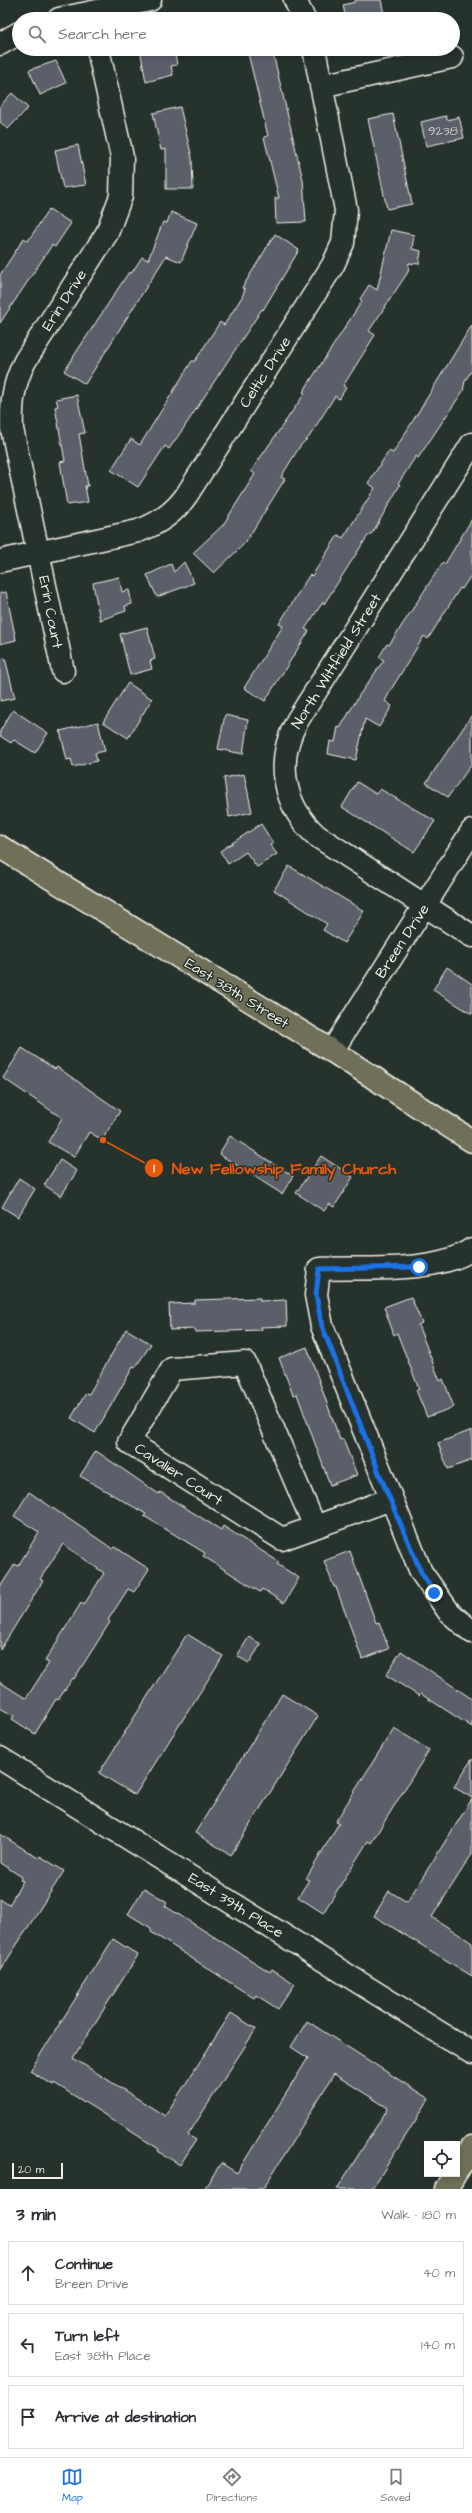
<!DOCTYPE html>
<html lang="en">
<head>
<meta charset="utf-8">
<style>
  :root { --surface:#fff; --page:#f7f7f7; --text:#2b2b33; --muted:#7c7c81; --line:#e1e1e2; --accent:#1a73e8 }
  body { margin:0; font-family:"Architects Daughter",sans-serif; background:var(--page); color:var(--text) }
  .controls { position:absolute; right:12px; bottom:12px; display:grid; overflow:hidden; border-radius:0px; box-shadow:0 2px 6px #0003 }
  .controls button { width:36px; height:36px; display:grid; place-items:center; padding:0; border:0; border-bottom:1px solid var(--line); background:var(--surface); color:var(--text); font:20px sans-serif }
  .scale { position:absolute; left:12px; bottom:10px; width:51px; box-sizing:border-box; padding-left:4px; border:2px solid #f4f1e8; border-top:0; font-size:11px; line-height:14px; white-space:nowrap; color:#f4f1e8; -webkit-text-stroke:3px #26332d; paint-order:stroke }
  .stop { position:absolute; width:12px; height:12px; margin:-9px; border:3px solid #1a73e8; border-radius:50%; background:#fff }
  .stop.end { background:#1a73e8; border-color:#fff; box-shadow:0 1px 4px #0008 }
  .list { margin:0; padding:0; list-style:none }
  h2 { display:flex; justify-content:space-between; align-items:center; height:52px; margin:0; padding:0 16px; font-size:17px }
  h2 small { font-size:13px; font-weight:400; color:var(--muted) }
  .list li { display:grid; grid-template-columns:26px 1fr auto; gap:12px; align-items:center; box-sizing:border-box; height:64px; margin:0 8px 8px; padding:0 8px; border:1px solid var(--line); border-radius:0px }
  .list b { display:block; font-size:15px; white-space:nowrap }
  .list p { margin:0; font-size:13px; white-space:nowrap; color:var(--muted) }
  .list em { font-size:13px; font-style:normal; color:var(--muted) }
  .icon { flex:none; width:22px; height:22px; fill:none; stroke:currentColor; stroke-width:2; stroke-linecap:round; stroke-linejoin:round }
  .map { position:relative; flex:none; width:472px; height:2189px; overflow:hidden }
  .search { position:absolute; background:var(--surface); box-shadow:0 2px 6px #0003; left:12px; right:12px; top:12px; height:44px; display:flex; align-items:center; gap:10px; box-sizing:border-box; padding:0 14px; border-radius:22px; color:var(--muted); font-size:15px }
  .sheet { height:268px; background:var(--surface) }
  nav { display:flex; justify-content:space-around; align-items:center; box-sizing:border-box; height:56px; border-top:1px solid var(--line); background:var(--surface); font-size:11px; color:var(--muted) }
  nav a { display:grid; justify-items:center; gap:2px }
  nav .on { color:var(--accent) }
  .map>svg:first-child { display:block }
</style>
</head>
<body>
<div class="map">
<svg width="472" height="2189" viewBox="0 0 472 2189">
  <rect width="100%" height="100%" fill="#26332d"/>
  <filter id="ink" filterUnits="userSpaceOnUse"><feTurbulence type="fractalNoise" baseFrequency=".025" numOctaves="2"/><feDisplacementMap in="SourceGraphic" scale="8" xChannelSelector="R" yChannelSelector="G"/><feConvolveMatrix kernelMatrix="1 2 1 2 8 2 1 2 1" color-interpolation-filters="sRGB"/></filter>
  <g filter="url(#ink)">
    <path fill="#5a5e6b" stroke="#f4f1e8" d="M355,0H381L385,19H346L343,5L355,2Z
      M140,49H174L177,65L171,66L173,75L146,82Z
      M247,49H272L303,180L306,222L276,223L275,198H279L264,137L268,136Z
      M56,61L66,83L40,95L29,70Z
      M12,93L28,108L8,129L0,122V106Z
      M180,107L192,158L193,189H166V149L161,150L153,113Z
      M393,114L412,204L387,209L368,119Z
      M446,116L447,120L459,117L464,138L426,146L421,122Z
      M78,145L86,185L63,188L55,150Z
      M49,209L71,223L55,247L52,245L0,323V275L24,238L28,241Z
      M171,212L197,223L181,262L166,256L85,384L64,371L129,272L131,274L142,257L148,260L163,222L167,223Z
      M391,230L414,235L412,249L421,251L419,264L409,263L408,272L369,331L375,335L343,386L346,388L339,399L335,396L309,437L300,446L281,477L285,479L245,543L214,573L193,553L223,525L255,474L251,471L305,393L303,392L362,301L360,299L369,285L377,290Z
      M275,234L299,250L263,310L262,309L183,429L169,449L165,446L138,487L111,470L131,439L140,445L192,361H195L220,322L224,325L242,297L245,289L242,288Z
      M472,325V370L465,381L463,391L418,458L416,456L398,484L400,485L373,532L367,537L324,604L323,602L305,629L309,631L265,701L244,688L283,626L279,624L310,574L312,576L338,535L343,538L375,488L368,483L389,451L393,453Z
      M77,395L85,433L79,434L88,486H85L88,502L67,505L60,462L65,461L55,407L58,406L56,399Z
      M472,519V574L462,589L460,588L428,639L424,636L392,688L385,701L392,706L379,727L365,719L356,760L328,754L330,741L335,742L338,727L340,728L360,694L384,660L379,657L387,644L389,645L397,633L443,562L445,564Z
      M184,562L194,583L157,597L147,575L171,564L174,572Z
      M119,577L122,592L129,590L132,604L125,606L126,611L100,620L93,583Z
      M6,592L16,640L0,644V593Z
      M147,627L155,659L150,661L152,669L130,675L120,634Z
      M5,658L15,698L0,701V659Z
      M128,683L152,699L128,738L103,722Z
      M13,710L48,733L35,753L14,740L11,743L0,736V731Z
      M225,715L248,720L243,754L218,749Z
      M472,715V764L448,797L426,783Z
      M98,722L105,751L95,753L97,761L73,767L71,759L67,760L60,731Z
      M244,774L252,812L229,817L224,778Z
      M357,782L376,794L380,789L435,821L414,852L342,807Z
      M261,824L273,843L270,845L277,854L257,867L246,852L228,864L220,851Z
      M289,866L364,911L344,943L323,930L327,924L274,890Z
      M447,967L472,984V1014L433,990Z
      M22,1048L55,1069L57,1067L120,1111L102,1140L89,1132L74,1157L48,1142L62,1118L3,1078Z
      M230,1136L293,1176L282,1194L219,1154Z
      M321,1156L353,1177L334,1207L329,1204L324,1211L296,1193Z
      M60,1160L77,1171L61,1196L44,1185Z
      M19,1178L35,1189L18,1217L2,1207Z
      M411,1297L422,1323L418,1325L440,1381L443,1379L454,1407L427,1417L416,1390L419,1389L397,1333L394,1335L384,1307Z
      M260,1298V1301L286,1300L287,1326L261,1327L262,1330L195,1332V1329L170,1330L169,1304L195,1303V1300Z
      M126,1329L151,1344L135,1368L133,1367L95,1433L71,1418L86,1393L89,1394Z
      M307,1347L340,1440L343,1439L357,1475L330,1485L297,1394L293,1395L279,1358Z
      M472,1430V1460L448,1469L438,1443Z
      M96,1451L159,1494L160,1492L221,1530L223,1526L279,1562L277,1564L299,1578L284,1603L262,1589L260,1592L203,1556L205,1553L144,1516L146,1514L80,1476Z
      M29,1492L113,1549L115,1547L149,1569L134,1592L128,1589L108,1620L110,1622L74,1679L73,1678L58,1700L56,1699L35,1734L12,1719L14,1716L0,1708V1682L25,1698L27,1697L49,1663L45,1661L81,1603L84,1605L104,1573L63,1544L40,1579L43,1581L0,1650V1587L15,1564L18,1566L39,1532L14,1516Z
      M350,1551L376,1623L379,1622L389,1649L362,1659L336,1587H334L324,1561Z
      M187,1634L223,1656L135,1795L99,1773Z
      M249,1637L261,1644L249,1663L237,1656Z
      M401,1651L472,1699V1727L421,1694L419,1696L386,1675Z
      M282,1694L318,1716L231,1855L195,1833Z
      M394,1728L429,1750L371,1843L368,1841L323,1913L298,1897L309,1880L306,1879L339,1823L336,1821Z
      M472,1759V1798L454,1787Z
      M472,1799V1854L432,1917L472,1943V1976L374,1916L389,1891L407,1902Z
      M0,1834L38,1858L40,1856L64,1871L0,1971V1899L9,1905L23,1881L20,1880L22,1877L0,1863Z
      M144,1888L167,1902L165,1906L270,1972L272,1969L295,1984L278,2009L256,1995L254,1998L151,1932V1928L128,1914Z
      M113,1939L138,1955L73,2058L165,2116L231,2013L256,2029L188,2135L196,2140L180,2165L158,2151L159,2149L54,2083L53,2085L30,2071Z
      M307,2021L429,2099L372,2189H337L388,2108L334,2074L263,2189H204L221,2163L237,2173L308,2058L291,2047Z"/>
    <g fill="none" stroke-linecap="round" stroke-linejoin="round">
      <defs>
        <path id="minor" d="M295,0L304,19
          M59,19L150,0
          M0,44L19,33
          M321,86L452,57
          M472,444L297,721C275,761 283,806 317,836L472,936
          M0,561L138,531C158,524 174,513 186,496L333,265L343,243L346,210L314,49
          M63,671L12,429C11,405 13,384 25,361L107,233L121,196L122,157L98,49
          M332,1051L472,831
          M472,1249C436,1274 363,1267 319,1269L316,1295L322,1326L421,1572L449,1612L472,1632
          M245,1363L315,1527L282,1539L129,1442L172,1369Z
          M315,1527L391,1499
          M0,1758L472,2053"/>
        <path id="major" d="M0,847L332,1051L472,1141
          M457,2171L472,2147
          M446,2189L455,2174"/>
      </defs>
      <use href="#minor" stroke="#f4f1e8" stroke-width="25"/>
      <use href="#major" stroke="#f4f1e8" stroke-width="25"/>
      <use href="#minor" stroke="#26332d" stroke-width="22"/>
      <use href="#major" stroke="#706f59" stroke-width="22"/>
    </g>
  </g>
  <g fill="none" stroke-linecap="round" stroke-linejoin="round" filter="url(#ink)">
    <path stroke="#1a73e8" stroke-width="5" d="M419,1267L319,1269L316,1295L322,1326L381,1478L421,1572L434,1593"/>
  </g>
  <g text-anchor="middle" stroke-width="3" stroke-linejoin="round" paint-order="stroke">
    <g font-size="13" fill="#ceccc9">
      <text x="443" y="135">9238</text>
    </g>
    <g font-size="15" fill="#f4f1e8" stroke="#26332d">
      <text transform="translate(64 300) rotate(-57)" y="5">Erin Drive</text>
      <text transform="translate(265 372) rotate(-57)" y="5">Celtic Drive</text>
      <text transform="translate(51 612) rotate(79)" y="5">Erin Court</text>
      <text transform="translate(336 661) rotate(-58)" y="5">North Wittfield Street</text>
      <text transform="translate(402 941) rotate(-57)" y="5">Breen Drive</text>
      <text transform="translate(237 993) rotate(32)" y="5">East 38th Street</text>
      <text transform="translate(179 1474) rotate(33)" y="5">Cavalier Court</text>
      <text transform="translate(236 1905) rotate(32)" y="5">East 39th Place</text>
    </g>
  </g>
  <path fill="none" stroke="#e8590c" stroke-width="1.5" d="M103 1140L154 1168"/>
  <g fill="#e8590c" stroke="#26332d" stroke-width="1.5">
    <circle cx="103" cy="1140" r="4"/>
    <circle cx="154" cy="1168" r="10"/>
  </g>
  <g font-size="12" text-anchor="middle" font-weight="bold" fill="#fff">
    <text x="154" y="1172">1</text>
  </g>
  <g font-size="16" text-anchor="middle" font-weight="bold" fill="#e8590c" stroke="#26332d" stroke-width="3" stroke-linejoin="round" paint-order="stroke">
    <text x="284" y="1174">New Fellowship Family Church</text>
  </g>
</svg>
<div class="controls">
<button><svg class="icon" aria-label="locate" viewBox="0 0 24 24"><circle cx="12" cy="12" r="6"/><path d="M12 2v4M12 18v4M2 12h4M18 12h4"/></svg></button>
</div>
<div class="scale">20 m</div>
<div class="stop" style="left:419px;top:1267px"></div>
<div class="stop end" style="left:434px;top:1593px"></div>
<div class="search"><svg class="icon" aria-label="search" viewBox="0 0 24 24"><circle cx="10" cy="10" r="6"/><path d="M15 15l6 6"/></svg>Search here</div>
</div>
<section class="sheet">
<h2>3 min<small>Walk · 180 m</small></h2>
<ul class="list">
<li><svg class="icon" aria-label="ahead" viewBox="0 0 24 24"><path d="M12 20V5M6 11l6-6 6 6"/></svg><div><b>Continue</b><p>Breen Drive</p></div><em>40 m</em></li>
<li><svg class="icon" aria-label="left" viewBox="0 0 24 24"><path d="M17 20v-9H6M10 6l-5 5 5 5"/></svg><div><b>Turn left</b><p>East 38th Place</p></div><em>140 m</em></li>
<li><svg class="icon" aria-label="arrive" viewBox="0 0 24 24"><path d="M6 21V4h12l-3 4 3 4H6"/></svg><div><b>Arrive at destination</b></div></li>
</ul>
</section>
<nav>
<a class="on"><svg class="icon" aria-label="map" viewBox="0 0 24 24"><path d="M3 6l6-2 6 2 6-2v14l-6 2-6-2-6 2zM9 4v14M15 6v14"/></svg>Map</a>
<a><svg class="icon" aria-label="directions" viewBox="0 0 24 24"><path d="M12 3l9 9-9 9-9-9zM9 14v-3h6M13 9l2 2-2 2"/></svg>Directions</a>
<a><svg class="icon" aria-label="saved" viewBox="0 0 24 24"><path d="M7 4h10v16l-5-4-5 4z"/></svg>Saved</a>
</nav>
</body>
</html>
